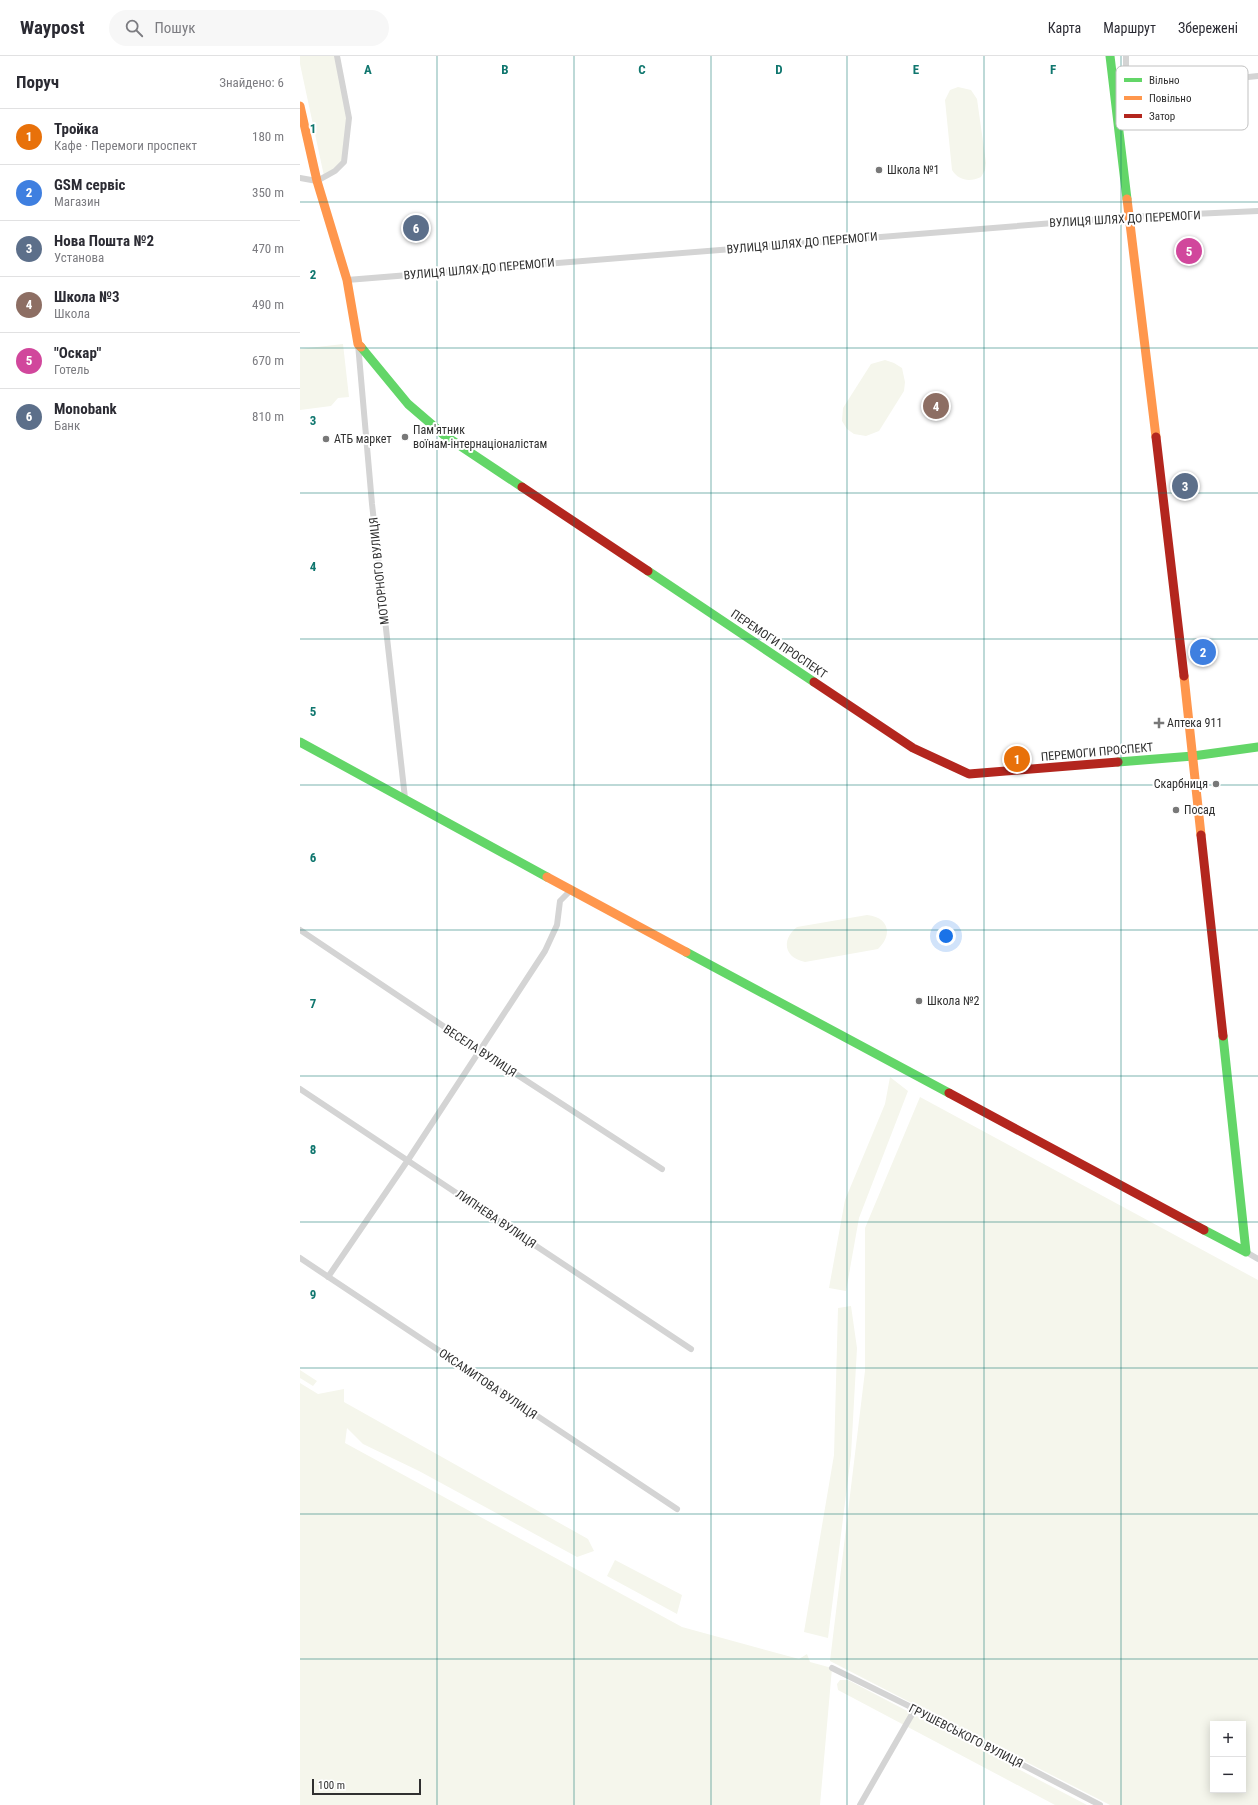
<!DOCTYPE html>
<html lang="uk">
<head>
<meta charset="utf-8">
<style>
  :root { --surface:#fff; --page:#f7f7f7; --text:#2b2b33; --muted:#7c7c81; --line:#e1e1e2; --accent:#ea580c }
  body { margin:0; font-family:"Roboto Condensed",sans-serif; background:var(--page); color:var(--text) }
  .controls { position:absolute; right:12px; bottom:12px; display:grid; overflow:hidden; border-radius:0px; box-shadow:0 2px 10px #0003 }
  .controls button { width:36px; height:36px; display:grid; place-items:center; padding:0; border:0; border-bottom:1px solid var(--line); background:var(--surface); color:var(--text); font:20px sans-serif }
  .scale { position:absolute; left:12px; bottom:10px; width:109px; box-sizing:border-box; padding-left:4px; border:2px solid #303030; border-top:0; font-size:11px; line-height:14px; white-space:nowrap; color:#303030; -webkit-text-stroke:3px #fff; paint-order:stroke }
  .you { position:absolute; left:646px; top:880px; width:14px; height:14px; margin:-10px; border:3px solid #fff; border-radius:50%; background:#1a73e8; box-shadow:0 0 0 6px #1a73e833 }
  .badge { display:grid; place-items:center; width:26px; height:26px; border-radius:50%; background:var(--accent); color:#fff; font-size:13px; font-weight:700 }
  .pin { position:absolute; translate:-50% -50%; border:2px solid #fff; box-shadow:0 1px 4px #0006 }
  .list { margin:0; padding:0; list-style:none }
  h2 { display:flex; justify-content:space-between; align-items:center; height:52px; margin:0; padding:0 16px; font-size:17px }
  h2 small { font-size:13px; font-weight:400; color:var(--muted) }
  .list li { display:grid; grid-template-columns:26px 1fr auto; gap:12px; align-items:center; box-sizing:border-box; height:56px; padding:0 16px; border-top:1px solid var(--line) }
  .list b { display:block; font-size:15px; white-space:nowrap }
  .list p { margin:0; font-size:13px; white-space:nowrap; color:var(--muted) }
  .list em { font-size:13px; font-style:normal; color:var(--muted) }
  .icon { flex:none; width:22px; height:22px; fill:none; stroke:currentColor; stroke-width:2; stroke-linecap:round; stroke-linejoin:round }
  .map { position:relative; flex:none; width:958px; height:1749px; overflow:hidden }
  header { display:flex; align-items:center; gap:24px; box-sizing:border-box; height:56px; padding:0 20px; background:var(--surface); border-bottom:1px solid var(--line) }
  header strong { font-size:19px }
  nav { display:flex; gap:22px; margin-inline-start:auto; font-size:14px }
  .search { width:280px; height:36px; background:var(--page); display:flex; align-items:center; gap:10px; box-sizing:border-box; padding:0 14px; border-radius:22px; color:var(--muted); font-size:15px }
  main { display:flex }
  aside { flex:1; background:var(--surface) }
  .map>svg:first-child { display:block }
</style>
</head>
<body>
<header>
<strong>Waypost</strong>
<div class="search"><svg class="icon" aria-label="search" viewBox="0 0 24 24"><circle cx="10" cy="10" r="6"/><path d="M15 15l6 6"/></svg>Пошук</div>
<nav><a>Карта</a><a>Маршрут</a><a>Збережені</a></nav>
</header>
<main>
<aside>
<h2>Поруч<small>Знайдено: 6</small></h2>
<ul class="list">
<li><span class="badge" style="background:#e8710a">1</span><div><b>Тройка</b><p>Кафе · Перемоги проспект</p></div><em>180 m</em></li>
<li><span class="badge" style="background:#3f7fe0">2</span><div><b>GSM сервіс</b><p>Магазин</p></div><em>350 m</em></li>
<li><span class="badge" style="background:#5c6f8a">3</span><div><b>Нова Пошта №2</b><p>Установа</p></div><em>470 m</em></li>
<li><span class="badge" style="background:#8d6e63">4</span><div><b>Школа №3</b><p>Школа</p></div><em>490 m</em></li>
<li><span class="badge" style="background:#d1479c">5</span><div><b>&quot;Оскар&quot;</b><p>Готель</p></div><em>670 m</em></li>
<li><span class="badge" style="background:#5c6f8a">6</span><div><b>Monobank</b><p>Банк</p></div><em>810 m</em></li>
</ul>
</aside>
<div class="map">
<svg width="958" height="1749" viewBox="0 0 958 1749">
  <rect width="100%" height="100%" fill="#fff"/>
  <path fill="#f5f6ec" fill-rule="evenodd" d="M0,0H37L49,62L44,106L24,120L0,8Z
    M658,31L671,34L677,43L686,107L685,114L681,121C670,126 659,125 652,114L645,44L650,34Z
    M43,288L49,341L38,342L31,350L0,354V293Z
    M585,304L594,307L602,312L605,326L604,335L579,375L566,380L554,378L547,373L542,365L543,352L571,308Z
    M567,859C589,861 593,879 578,893L505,906C484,902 481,884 497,871Z
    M590,1021L608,1035L559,1162L546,1235L529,1232L545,1144L585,1048Z
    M620,1041L958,1224V1749H810L530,1605L565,1315V1172ZM913,1668H943V1734H913Z
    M551,1250L557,1292L551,1399L528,1582L504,1576L534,1399L538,1252Z
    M0,1314L17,1325L13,1330L0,1322Z
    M0,1327L18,1338L44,1333V1346L288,1483L294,1495L277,1501L119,1415L63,1388L47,1372L45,1387L382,1571L499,1603L507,1598L510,1606L532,1612L520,1749H0Z
    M315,1504L382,1539L377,1558L307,1520Z
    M540,1624H548L787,1749H755L538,1634L537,1628Z"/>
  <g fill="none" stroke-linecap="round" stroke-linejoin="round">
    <path stroke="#d4d4d4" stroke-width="6" d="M826,34V0
      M815,35L958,20
      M0,122L17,125L35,115L44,106L49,62L37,0
      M47,224L829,161L958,155
      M58,288L72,448L105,742
      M0,874L179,994L362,1113
      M0,1033L391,1293
      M946,1196L958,1203
      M0,1202L377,1453
      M28,1221L108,1104L245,895L257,869L260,845L271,834
      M532,1612L615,1653L800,1749
      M560,1749L615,1653"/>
    <path stroke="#63d668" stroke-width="9" d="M810,0L827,143
      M61,291L108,348L144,379L222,431
      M348,515L514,626
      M0,686L247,821
      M818,706L893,700L958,691
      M386,896L649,1037
      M904,1174L946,1196L923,980"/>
    <path stroke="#ff974d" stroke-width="9" d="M0,50L17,125L47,224L58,288L61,291
      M827,143L856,381
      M884,620L901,779
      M247,821L386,896"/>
    <path stroke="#b3261e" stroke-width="9" d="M856,381L884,620
      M222,431L348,515
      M514,626L613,692L669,718L818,706
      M901,779L923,980
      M649,1037L904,1174"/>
  </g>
  <path fill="none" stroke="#0f766e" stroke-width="1" stroke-opacity="0.55" d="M137,0V1749M274,0V1749M411,0V1749M547,0V1749M684,0V1749M821,0V1749M0,146H958M0,292H958M0,437H958M0,583H958M0,729H958M0,874H958M0,1020H958M0,1166H958M0,1312H958M0,1458H958M0,1603H958"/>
  <g fill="#787878" stroke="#fff" stroke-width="1.5">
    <circle cx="579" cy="114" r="4"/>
    <circle cx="105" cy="381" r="4"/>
    <circle cx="26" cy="383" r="4"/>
    <path d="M857 661h4v4h4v4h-4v4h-4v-4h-4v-4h4z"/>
    <circle cx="916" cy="728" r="4"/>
    <circle cx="876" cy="754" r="4"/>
    <circle cx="619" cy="945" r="4"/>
  </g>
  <g text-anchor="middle" stroke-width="4" stroke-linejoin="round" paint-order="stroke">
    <g font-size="12" fill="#303030" stroke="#fff" text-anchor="start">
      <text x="587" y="118">Школа №1</text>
      <text x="113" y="378">Пам'ятник<tspan x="113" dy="14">воїнам-інтернаціоналістам</tspan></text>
      <text x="34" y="387">АТБ маркет</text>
      <text x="867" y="671">Аптека 911</text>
      <text x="908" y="732" text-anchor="end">Скарбниця</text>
      <text x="884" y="758">Посад</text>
      <text x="627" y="949">Школа №2</text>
    </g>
    <g font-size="12" fill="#303030" stroke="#fff">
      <text transform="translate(825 163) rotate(-3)" y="4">ВУЛИЦЯ ШЛЯХ ДО ПЕРЕМОГИ</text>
      <text transform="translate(502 187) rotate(-5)" y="4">ВУЛИЦЯ ШЛЯХ ДО ПЕРЕМОГИ</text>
      <text transform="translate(179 213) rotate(-5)" y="4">ВУЛИЦЯ ШЛЯХ ДО ПЕРЕМОГИ</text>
      <text transform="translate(79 515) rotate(-96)" y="4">МОТОРНОГО ВУЛИЦЯ</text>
      <text transform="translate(479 588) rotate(34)" y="4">ПЕРЕМОГИ ПРОСПЕКТ</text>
      <text transform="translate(797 696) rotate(-5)" y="4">ПЕРЕМОГИ ПРОСПЕКТ</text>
      <text transform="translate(180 995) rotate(33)" y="4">ВЕСЕЛА ВУЛИЦЯ</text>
      <text transform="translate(196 1163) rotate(34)" y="4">ЛИПНЕВА ВУЛИЦЯ</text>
      <text transform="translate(188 1328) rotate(34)" y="4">ОКСАМИТОВА ВУЛИЦЯ</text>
      <text transform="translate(666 1680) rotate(27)" y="4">ГРУШЕВСЬКОГО ВУЛИЦЯ</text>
    </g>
  </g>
  <rect x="816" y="10" width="132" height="64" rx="6" fill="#fff" stroke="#c1c1c1" stroke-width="1"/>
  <rect x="824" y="22" width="18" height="4" fill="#63d668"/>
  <rect x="824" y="40" width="18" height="4" fill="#ff974d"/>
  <rect x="824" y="58" width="18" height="4" fill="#b3261e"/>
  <g font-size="11" fill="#303030">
    <text x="849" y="28">Вільно</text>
    <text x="849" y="46">Повільно</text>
    <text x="849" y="64">Затор</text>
  </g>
  <g font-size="13" text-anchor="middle" font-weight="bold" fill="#0f766e" stroke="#fff" stroke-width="4" stroke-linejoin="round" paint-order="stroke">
    <text x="68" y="18">A</text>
    <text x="205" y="18">B</text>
    <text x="342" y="18">C</text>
    <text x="479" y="18">D</text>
    <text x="616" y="18">E</text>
    <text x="753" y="18">F</text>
    <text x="13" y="77">1</text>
    <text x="13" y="223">2</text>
    <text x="13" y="369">3</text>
    <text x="13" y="515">4</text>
    <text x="13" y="660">5</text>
    <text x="13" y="806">6</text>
    <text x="13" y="952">7</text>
    <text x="13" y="1098">8</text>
    <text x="13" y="1243">9</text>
  </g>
</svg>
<div class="controls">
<button>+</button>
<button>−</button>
</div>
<div class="scale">100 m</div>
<div class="you"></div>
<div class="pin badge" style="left:717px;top:703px;background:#e8710a">1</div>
<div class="pin badge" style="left:903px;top:596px;background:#3f7fe0">2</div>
<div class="pin badge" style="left:885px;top:430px;background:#5c6f8a">3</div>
<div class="pin badge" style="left:636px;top:350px;background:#8d6e63">4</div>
<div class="pin badge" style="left:889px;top:195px;background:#d1479c">5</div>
<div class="pin badge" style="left:116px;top:172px;background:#5c6f8a">6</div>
</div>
</main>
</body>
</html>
